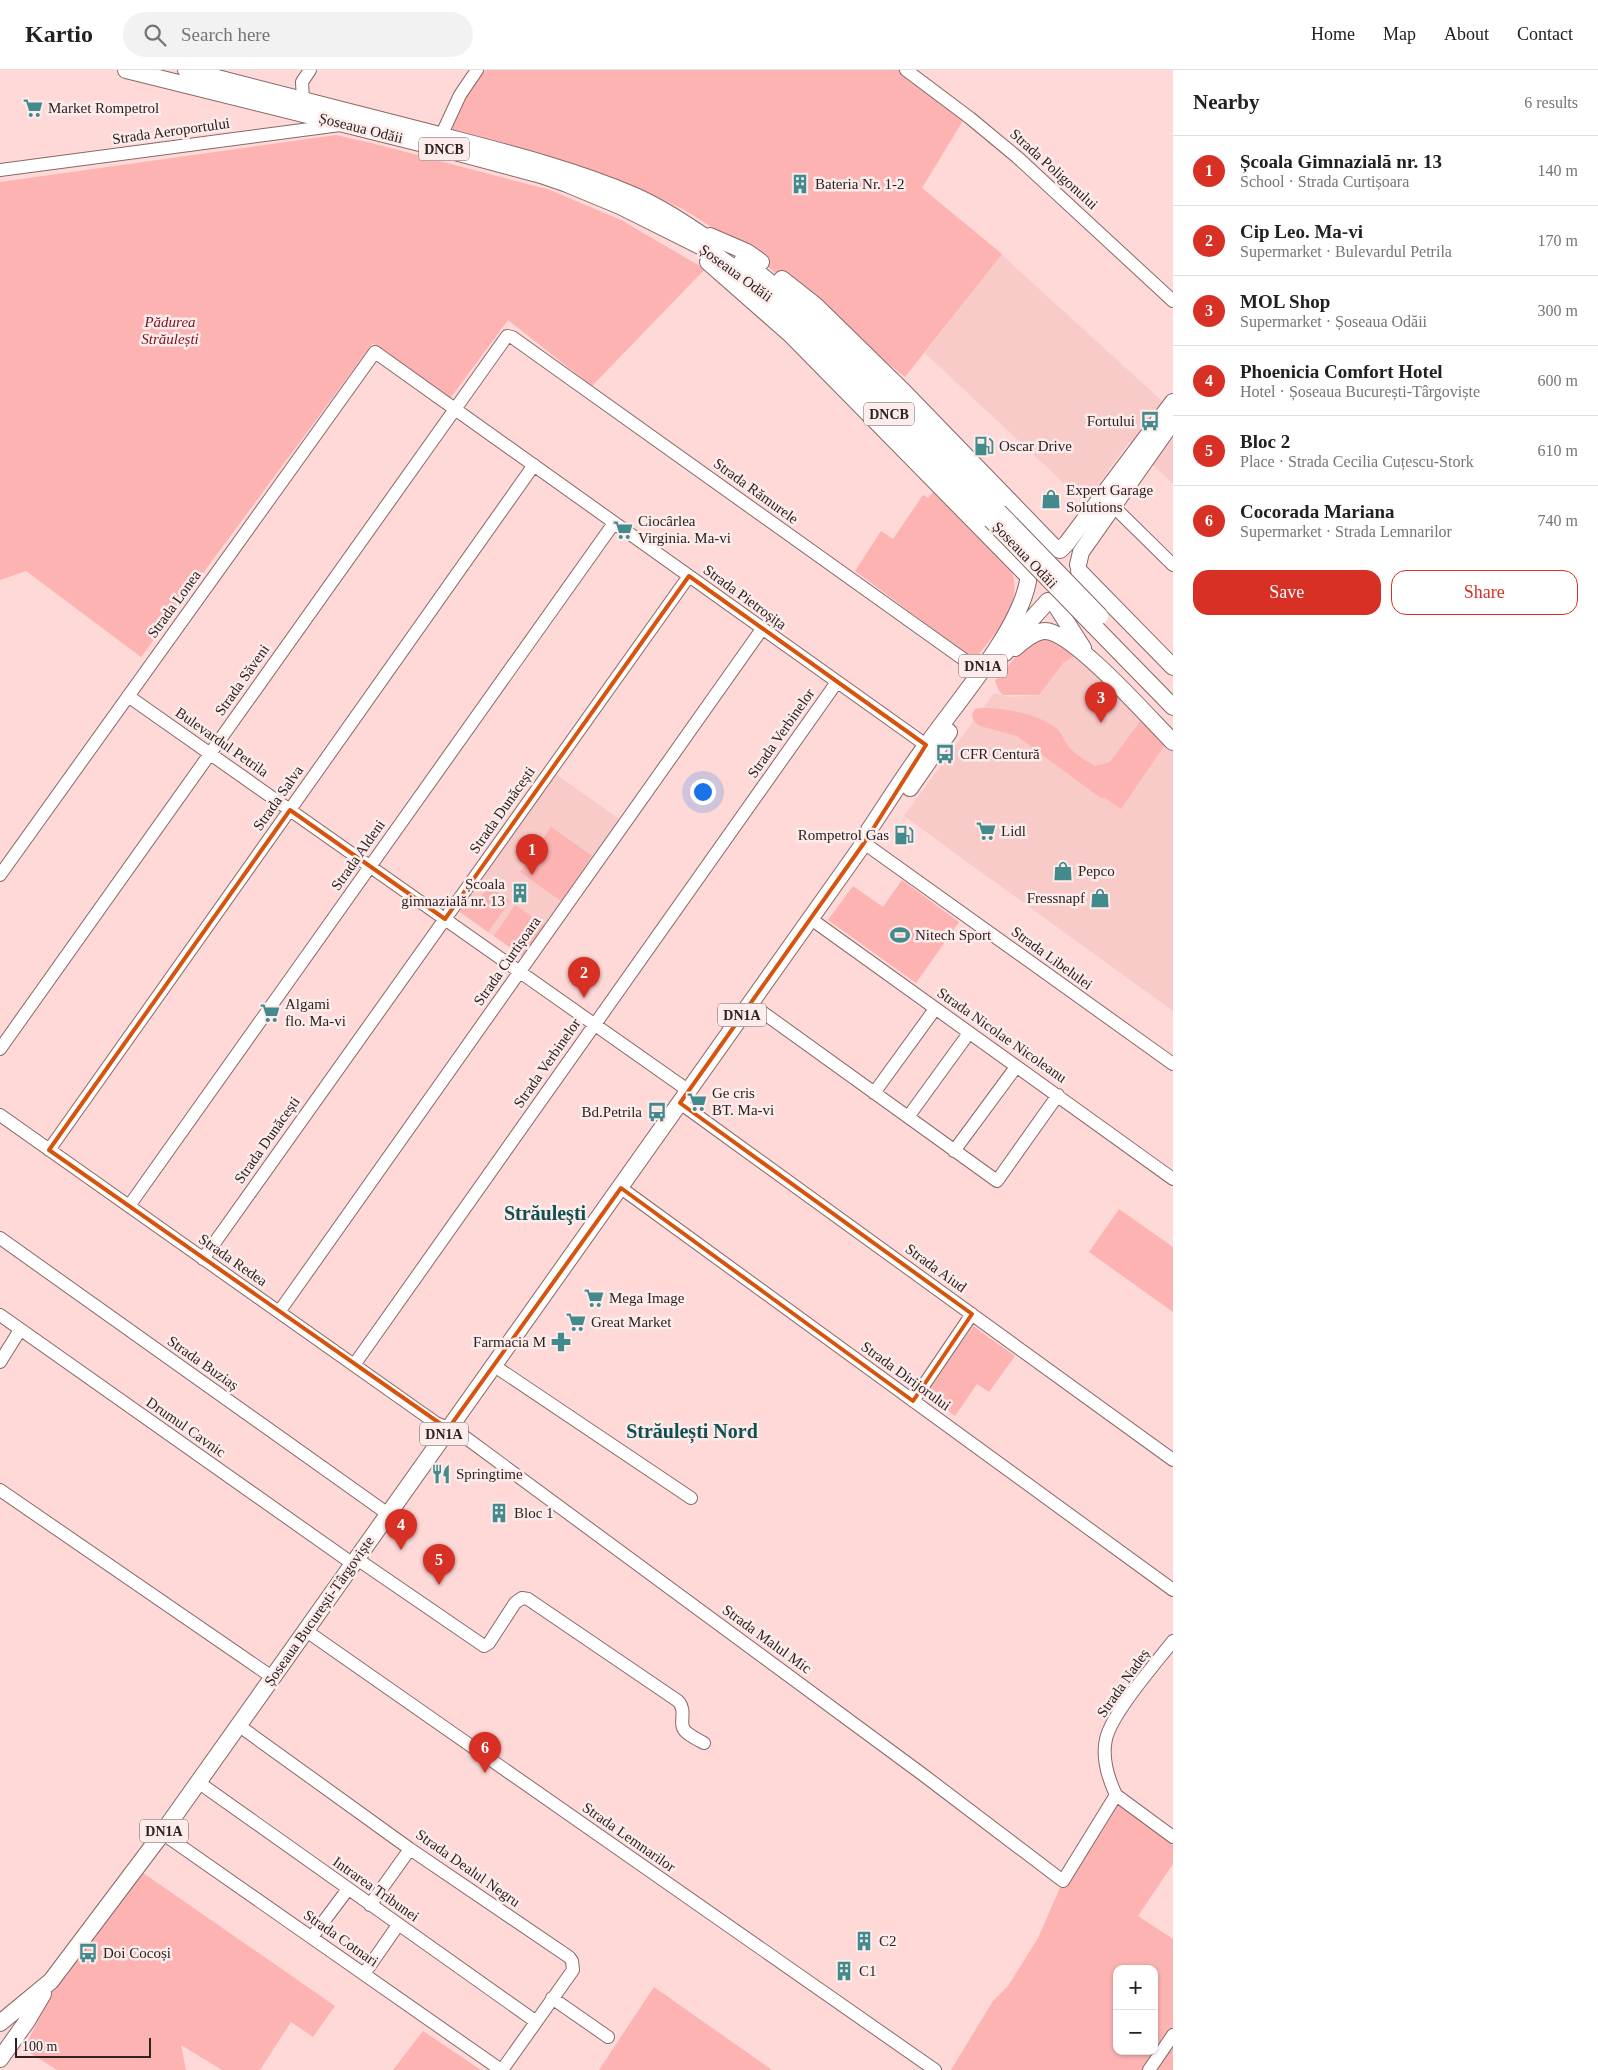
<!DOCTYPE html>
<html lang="en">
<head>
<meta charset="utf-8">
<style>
  :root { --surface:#fff; --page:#f2f2f2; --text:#202124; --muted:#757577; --line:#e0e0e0; --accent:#d93025 }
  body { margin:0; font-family:Georgia,serif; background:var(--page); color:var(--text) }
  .controls { position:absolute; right:15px; bottom:15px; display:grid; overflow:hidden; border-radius:10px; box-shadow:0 1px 4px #0004 }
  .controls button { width:45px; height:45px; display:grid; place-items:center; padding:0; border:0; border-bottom:1px solid var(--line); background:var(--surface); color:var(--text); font:25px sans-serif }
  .scale { position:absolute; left:15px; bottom:12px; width:136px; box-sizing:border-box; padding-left:5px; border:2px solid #302222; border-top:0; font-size:14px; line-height:18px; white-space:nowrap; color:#302222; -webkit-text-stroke:4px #fcecec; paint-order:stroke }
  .you { position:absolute; left:702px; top:721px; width:18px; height:18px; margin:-12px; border:4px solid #fff; border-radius:50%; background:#1a73e8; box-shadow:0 0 0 8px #1a73e833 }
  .badge { display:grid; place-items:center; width:32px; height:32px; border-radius:50%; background:var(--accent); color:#fff; font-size:16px; font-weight:700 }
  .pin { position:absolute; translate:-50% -41px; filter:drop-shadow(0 1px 2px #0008) }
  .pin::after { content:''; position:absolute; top:26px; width:18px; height:15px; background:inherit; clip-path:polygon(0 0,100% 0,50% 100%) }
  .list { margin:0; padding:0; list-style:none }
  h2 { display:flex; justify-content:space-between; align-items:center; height:65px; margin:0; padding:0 20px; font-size:21px }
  h2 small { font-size:16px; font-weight:400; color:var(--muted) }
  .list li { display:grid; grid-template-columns:32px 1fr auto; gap:15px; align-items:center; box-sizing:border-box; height:70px; padding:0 20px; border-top:1px solid var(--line) }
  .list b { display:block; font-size:19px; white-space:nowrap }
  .list p { margin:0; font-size:16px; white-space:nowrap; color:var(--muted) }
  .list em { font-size:16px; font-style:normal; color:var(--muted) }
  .actions { display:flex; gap:10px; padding:15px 20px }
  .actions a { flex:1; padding:11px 0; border:1px solid var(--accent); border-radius:15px; text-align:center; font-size:18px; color:var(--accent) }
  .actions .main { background:var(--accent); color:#fff }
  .icon { flex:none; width:28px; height:28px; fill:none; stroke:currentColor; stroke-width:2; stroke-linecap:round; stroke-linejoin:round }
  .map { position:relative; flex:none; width:1173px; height:2000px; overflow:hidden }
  header { display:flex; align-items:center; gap:30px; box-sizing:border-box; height:70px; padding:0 25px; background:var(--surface); border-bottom:1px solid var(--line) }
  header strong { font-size:24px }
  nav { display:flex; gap:28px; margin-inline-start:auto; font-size:18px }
  .search { width:350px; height:45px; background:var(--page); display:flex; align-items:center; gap:12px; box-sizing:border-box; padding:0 18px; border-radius:28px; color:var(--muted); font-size:19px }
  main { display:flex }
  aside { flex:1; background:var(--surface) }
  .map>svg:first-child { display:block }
</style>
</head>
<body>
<header>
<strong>Kartio</strong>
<div class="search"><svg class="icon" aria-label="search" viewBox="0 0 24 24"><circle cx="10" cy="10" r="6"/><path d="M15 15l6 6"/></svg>Search here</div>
<nav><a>Home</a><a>Map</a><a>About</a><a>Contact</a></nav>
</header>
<main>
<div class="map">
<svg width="1173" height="2000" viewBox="0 0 1173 2000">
  <rect width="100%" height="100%" fill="#fed9d7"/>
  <path fill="#f8cac8" d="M1001,184L1173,341V414L1129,372L1085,433L925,283Z
    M1072,587L1081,589L1173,678V941L904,746L994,623L1010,627L1039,625L1064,592Z
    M556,704L619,749L522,886L459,842Z"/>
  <path fill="#fcb3b1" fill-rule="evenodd" d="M485,0H902L964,49L922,118L1002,184L905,307L746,179L683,139L598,102L451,61L463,33Z
    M336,65L379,75L550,120L621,150L705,199L592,316L508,250L449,330L373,273L141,587L26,501L0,510V112Z
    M933,422L1010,497C1026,534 995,561 975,590L855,501L881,461L893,469L923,425L928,428Z
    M1045,567L1054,569L1075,586L1064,592L1039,625H1003L999,621L995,611L1026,575Z
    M980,638C1002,637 1040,644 1057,659C1063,665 1064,672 1070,678C1075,685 1087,691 1095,696L1110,692L1142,649L1166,673L1121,739L1104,727L1102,729L1017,666L980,656L973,650L972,644L975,639Z
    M551,757L592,786L561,831L520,802Z
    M902,810L959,852L916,913L828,850L853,816L883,837Z
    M489,816L510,831L488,862L459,841L471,825L479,830Z
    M515,835L544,855L522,886L494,866Z
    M1119,1139L1173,1177V1242L1089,1182Z
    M973,1256L1015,1286L989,1322L977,1314L955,1346L925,1325Z
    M1116,1725L1173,1767V1794L1138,1846L1173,1869V2000H951L993,1931L1008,1916L1038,1868L1063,1811ZM1117,1899H1154V1981H1117Z
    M136,1798L335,1936L313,1967L291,1952L260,2000H222L181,1975L186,2000H57L24,1979L66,1893Z
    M654,1917L772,2000H599Z
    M423,1961L481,2000H393Z"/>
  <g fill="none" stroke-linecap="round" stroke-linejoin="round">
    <defs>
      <path id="minor" d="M906,0L970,48L1017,87L1173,231
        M303,30L302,12L310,0
        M441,66L460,25L477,0
        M0,100L340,55
        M1113,436L1173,495
        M128,626L689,1021
        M864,773L1173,994
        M0,805L375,282L926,675
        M811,849L1173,1109
        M751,934L997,1111L1058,1025
        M0,979L507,266L512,267L980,601
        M874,1023L935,939
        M680,1033L1173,1390
        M0,1045L436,1353L458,1362L922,1704L1063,1811L1116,1725
        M908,1047L969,963
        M49,1080L534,395
        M954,1081L1016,997
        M621,1118L1173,1520
        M129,1136L614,453
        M0,1168L388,1444
        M203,1189L689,506
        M279,1242L762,559
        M0,1245L353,1494
        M0,1292L20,1260
        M354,1295L837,612
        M493,1295L691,1428
        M913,1331L972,1244
        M0,1420L272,1607
        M357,1489L484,1576L489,1573L515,1533L522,1528L528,1529L678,1631C688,1642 677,1654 686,1662C691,1666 698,1670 704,1673
        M305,1560L935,2000
        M238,1655L410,1779L569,1887L572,1891L573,1900L502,2000
        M198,1712L535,1951
        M1116,1725C1108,1708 1102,1687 1106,1669C1112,1643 1155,1594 1173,1571
        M1116,1725L1173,1767
        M162,1763L501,2000
        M370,1835L410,1779
        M312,1867L348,1819
        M364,1904L398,1855
        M552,1928L608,1967
        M1149,2000L1173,1965"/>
      <path id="major" d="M126,0L440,78L541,105L567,114L620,136L710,181L748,208L785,240L991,450
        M186,0C264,20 342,40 420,60C491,79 565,96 633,125C663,138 690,157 717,175
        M710,166L747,182L761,192
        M742,191C780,217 811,250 844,282C897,334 948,388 999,442
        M708,192L790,264L1028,506
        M782,209L815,235L905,323L1056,479
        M1060,480L1067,473L1173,332
        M1078,495L1081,482L1173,351
        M1079,501L1173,597
        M1053,531L1083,578
        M1092,554L1173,637
        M1015,578C1023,571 1034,561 1045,561C1073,561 1150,649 1173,672
        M1005,583L1028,553L1048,531
        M910,718L949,662
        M0,1953L51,1911L158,1769L864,773L869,760C889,730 909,698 931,669C961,627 1019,560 1028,511
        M0,1989L27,1951L43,1924"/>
    </defs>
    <use href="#minor" stroke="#886867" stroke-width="14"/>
    <use href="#major" stroke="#886867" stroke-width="18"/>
    <use href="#minor" stroke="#fff" stroke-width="12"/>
    <use href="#major" stroke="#fff" stroke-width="16"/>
    <defs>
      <path id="major-bridge" d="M999,442L1100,546
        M991,450L1092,554"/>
    </defs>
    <use href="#major-bridge" stroke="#886867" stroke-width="18" stroke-linecap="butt"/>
    <use href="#major-bridge" stroke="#fff" stroke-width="16"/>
  </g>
  <path fill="none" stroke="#d6540e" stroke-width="4" stroke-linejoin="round" d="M689,506L926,675L864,773L680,1033L972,1244L913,1331L621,1118L448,1359L49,1080L290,740L445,849Z"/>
  <defs>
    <symbol id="supermarket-bare" viewBox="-9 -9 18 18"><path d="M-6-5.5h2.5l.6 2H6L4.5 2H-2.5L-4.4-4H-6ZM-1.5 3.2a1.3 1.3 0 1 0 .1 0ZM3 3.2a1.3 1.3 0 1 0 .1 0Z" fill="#428a8b" stroke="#fcecec" stroke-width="2.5" paint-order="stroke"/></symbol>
    <symbol id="building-bare" viewBox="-9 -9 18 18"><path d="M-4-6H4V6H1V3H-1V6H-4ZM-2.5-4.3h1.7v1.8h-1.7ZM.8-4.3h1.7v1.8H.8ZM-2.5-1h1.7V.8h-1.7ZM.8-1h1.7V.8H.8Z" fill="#428a8b" stroke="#fcecec" stroke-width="2.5" paint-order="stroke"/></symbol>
    <symbol id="bus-bare" viewBox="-9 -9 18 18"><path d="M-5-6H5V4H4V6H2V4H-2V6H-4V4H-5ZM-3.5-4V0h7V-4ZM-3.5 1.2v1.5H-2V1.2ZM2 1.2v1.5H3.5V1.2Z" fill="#428a8b" stroke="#fcecec" stroke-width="2.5" paint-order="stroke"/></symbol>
    <symbol id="fuel-bare" viewBox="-9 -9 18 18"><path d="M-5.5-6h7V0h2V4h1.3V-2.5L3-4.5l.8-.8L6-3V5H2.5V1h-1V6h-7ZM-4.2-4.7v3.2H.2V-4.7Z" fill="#428a8b" stroke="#fcecec" stroke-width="2.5" paint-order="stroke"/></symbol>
    <symbol id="shop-bare" viewBox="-9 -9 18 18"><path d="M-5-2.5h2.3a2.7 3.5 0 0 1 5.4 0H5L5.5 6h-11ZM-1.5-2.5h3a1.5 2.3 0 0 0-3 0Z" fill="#428a8b" stroke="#fcecec" stroke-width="2.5" paint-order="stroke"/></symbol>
    <symbol id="stadium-bare" viewBox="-9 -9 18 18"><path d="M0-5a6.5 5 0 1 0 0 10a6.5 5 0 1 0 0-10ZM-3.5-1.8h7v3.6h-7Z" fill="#428a8b" stroke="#fcecec" stroke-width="2.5" paint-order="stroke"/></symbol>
    <symbol id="pharmacy-bare" viewBox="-9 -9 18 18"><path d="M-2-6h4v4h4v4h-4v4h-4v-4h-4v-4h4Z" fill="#428a8b" stroke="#fcecec" stroke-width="2.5" paint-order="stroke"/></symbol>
    <symbol id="restaurant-bare" viewBox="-9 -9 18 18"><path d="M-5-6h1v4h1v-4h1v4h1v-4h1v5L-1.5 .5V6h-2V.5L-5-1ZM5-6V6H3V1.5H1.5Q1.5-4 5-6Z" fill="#428a8b" stroke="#fcecec" stroke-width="2.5" paint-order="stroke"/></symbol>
  </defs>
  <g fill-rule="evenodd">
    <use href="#supermarket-bare" x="19" y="24" width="28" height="28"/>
    <use href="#building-bare" x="786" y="100" width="28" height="28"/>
    <use href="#bus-bare" x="1136" y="337" width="28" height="28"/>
    <use href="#fuel-bare" x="970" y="362" width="28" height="28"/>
    <use href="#shop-bare" x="1037" y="415" width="28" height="28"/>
    <use href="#supermarket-bare" x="609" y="446" width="28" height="28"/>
    <use href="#bus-bare" x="931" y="670" width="28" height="28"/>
    <use href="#supermarket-bare" x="972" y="747" width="28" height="28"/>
    <use href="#fuel-bare" x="890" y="751" width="28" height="28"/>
    <use href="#shop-bare" x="1049" y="787" width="28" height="28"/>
    <use href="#building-bare" x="506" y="809" width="28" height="28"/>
    <use href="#shop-bare" x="1086" y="814" width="28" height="28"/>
    <use href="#stadium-bare" x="886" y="851" width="28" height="28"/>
    <use href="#supermarket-bare" x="256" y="929" width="28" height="28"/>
    <use href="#supermarket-bare" x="683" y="1018" width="28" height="28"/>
    <use href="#bus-bare" x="643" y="1028" width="28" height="28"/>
    <use href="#supermarket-bare" x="580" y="1214" width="28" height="28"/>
    <use href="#supermarket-bare" x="562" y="1238" width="28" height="28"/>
    <use href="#pharmacy-bare" x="547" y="1258" width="28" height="28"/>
    <use href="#restaurant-bare" x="427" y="1390" width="28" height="28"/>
    <use href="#building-bare" x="485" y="1429" width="28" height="28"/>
    <use href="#building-bare" x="850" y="1857" width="28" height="28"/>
    <use href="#bus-bare" x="74" y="1869" width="28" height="28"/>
    <use href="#building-bare" x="830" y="1887" width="28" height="28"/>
  </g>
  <g text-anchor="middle" stroke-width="5" stroke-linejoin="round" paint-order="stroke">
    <g fill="#fcecec" stroke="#6d5f5f" stroke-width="1">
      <rect x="419" y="67.5" width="50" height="23" rx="4"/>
      <rect x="864" y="332.5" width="50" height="23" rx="4"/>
      <rect x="959" y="584.5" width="48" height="23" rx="4"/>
      <rect x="718" y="933.5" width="48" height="23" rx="4"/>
      <rect x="420" y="1352.5" width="48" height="23" rx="4"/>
      <rect x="140" y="1749.5" width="48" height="23" rx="4"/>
    </g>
    <g font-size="14" font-weight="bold" fill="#302222">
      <text x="444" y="84">DNCB</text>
      <text x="889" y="349">DNCB</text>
      <text x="983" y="601">DN1A</text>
      <text x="742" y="950">DN1A</text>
      <text x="444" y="1369">DN1A</text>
      <text x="164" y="1766">DN1A</text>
    </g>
    <g font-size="15" fill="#302222" stroke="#fcecec" text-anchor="start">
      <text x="48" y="43">Market Rompetrol</text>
      <text x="815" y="119">Bateria Nr. 1-2</text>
      <text x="1135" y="356" text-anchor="end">Fortului</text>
      <text x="999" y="381">Oscar Drive</text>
      <text x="1066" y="425">Expert Garage<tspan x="1066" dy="17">Solutions</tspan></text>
      <text x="638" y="456">Ciocârlea<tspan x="638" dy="17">Virginia. Ma-vi</tspan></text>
      <text x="960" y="689">CFR Centură</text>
      <text x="1001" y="766">Lidl</text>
      <text x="889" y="770" text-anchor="end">Rompetrol Gas</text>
      <text x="1078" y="806">Pepco</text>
      <text x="505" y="819" text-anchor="end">Școala<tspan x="505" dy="17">gimnazială nr. 13</tspan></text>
      <text x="1085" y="833" text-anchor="end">Fressnapf</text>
      <text x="915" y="870">Nitech Sport</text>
      <text x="285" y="939">Algami<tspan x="285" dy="17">flo. Ma-vi</tspan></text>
      <text x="712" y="1028">Ge cris<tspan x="712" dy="17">BT. Ma-vi</tspan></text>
      <text x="642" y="1047" text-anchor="end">Bd.Petrila</text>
      <text x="609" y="1233">Mega Image</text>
      <text x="591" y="1257">Great Market</text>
      <text x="546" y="1277" text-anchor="end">Farmacia M</text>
      <text x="456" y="1409">Springtime</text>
      <text x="514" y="1448">Bloc 1</text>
      <text x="879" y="1876">C2</text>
      <text x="103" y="1888">Doi Cocoși</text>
      <text x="859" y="1906">C1</text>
    </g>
    <g font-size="15" fill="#302222" stroke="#fcecec">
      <text transform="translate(361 58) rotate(14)" y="5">Șoseaua Odăii</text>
      <text transform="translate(171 61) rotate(-8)" y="5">Strada Aeroportului</text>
      <text transform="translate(1054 99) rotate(42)" y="5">Strada Poligonului</text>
      <text transform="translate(736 203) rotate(36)" y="5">Șoseaua Odăii</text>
      <text transform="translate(756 421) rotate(36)" y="5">Strada Rămurele</text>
      <text transform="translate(1025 485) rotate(46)" y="5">Șoseaua Odăii</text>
      <text transform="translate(745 527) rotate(36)" y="5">Strada Pietroșița</text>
      <text transform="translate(174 534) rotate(-54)" y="5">Strada Lonea</text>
      <text transform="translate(242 610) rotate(-55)" y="5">Strada Săveni</text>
      <text transform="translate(781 663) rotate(-55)" y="5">Strada Verbinelor</text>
      <text transform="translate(222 672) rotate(35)" y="5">Bulevardul Petrila</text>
      <text transform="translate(278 728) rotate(-55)" y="5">Strada Salva</text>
      <text transform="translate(502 740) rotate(-55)" y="5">Strada Dunăcești</text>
      <text transform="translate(358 785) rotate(-55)" y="5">Strada Aldeni</text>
      <text transform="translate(1052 888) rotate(36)" y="5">Strada Libelulei</text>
      <text transform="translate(507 891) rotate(-55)" y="5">Strada Curtișoara</text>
      <text transform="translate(1002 965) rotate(35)" y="5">Strada Nicolae Nicoleanu</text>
      <text transform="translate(547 993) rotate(-55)" y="5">Strada Verbinelor</text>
      <text transform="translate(267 1070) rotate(-55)" y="5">Strada Dunăcești</text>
      <text transform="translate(233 1190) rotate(35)" y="5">Strada Redea</text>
      <text transform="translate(936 1198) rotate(36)" y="5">Strada Aiud</text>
      <text transform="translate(203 1293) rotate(35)" y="5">Strada Buziaș</text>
      <text transform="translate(906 1306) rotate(36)" y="5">Strada Dirijorului</text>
      <text transform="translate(186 1357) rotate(35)" y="5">Drumul Cavnic</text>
      <text transform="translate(319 1541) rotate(-55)" y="5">Șoseaua București-Târgoviște</text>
      <text transform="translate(767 1569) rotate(36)" y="5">Strada Malul Mic</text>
      <text transform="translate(1123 1613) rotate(-55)" y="5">Strada Nadeș</text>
      <text transform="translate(629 1767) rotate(35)" y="5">Strada Lemnarilor</text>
      <text transform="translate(468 1798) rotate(35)" y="5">Strada Dealul Negru</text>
      <text transform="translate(376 1819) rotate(35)" y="5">Intrarea Tribunei</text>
      <text transform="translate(341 1868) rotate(35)" y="5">Strada Cotnari</text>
    </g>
    <g font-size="15" font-style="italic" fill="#7d0f1f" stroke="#fcecec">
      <text x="170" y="257">Pădurea<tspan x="170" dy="17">Străulești</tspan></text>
    </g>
    <g font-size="20" font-weight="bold" fill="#114f50" stroke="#fcecec">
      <text x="545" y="1150">Străuleşti</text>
      <text x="692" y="1368">Străulești Nord</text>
    </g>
  </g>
</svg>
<div class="controls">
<button>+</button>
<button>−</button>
</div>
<div class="scale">100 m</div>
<div class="you"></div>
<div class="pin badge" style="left:532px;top:805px">1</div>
<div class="pin badge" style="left:584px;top:928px">2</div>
<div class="pin badge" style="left:1101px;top:653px">3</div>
<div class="pin badge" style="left:401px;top:1480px">4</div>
<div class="pin badge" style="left:439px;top:1515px">5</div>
<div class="pin badge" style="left:485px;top:1703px">6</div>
</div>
<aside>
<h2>Nearby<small>6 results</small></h2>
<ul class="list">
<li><span class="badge">1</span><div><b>Școala Gimnazială nr. 13</b><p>School · Strada Curtișoara</p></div><em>140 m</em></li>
<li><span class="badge">2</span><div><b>Cip Leo. Ma-vi</b><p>Supermarket · Bulevardul Petrila</p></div><em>170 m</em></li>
<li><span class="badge">3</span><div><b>MOL Shop</b><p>Supermarket · Șoseaua Odăii</p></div><em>300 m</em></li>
<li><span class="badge">4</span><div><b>Phoenicia Comfort Hotel</b><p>Hotel · Șoseaua București-Târgoviște</p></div><em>600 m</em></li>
<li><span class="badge">5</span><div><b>Bloc 2</b><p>Place · Strada Cecilia Cuțescu-Stork</p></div><em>610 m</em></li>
<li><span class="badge">6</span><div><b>Cocorada Mariana</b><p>Supermarket · Strada Lemnarilor</p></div><em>740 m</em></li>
</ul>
<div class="actions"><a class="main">Save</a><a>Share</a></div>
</aside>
</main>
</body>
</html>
